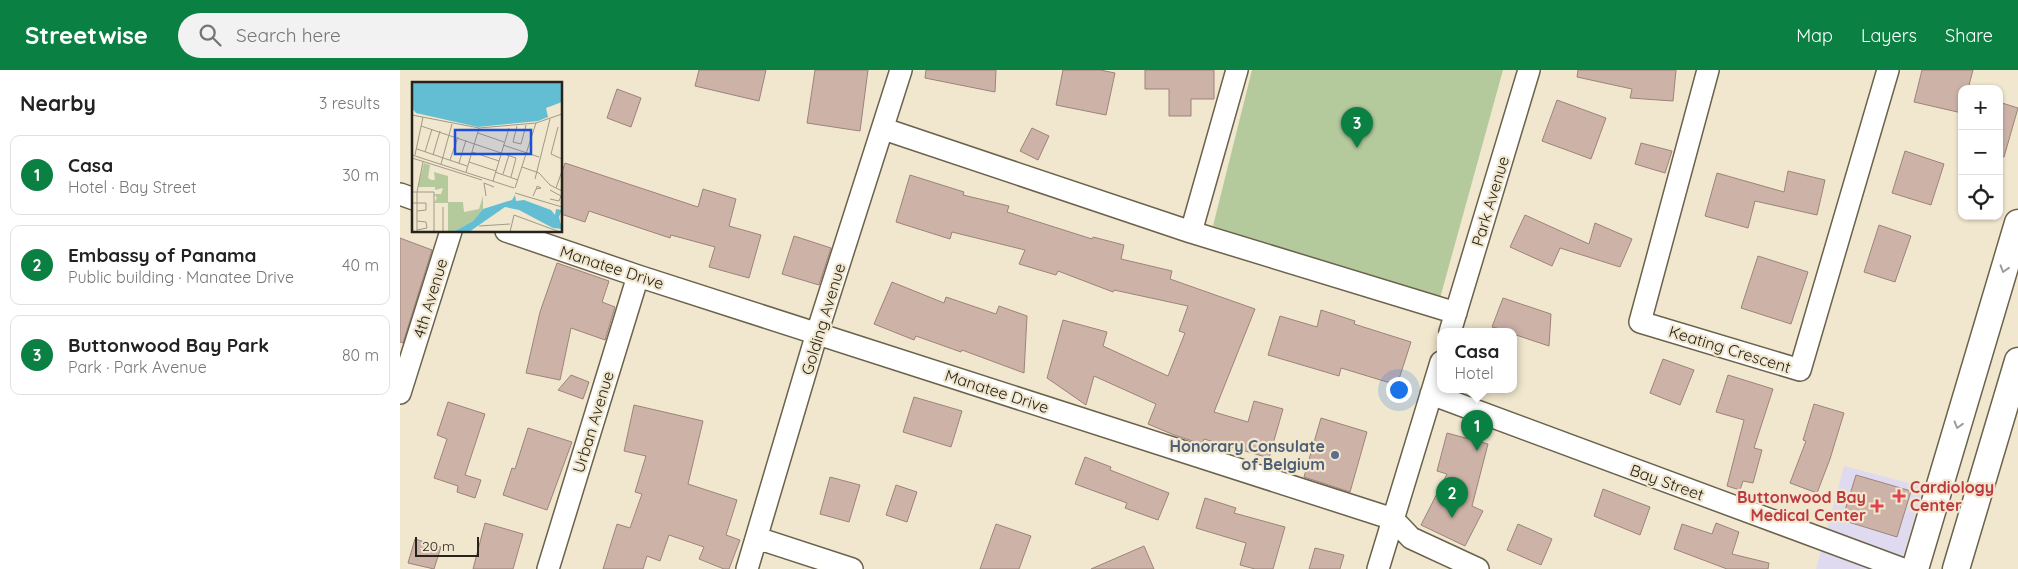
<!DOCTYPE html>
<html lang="en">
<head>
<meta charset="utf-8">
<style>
  :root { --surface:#fff; --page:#f2f2f2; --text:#222; --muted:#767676; --line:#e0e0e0; --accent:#0b8043 }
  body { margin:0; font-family:Quicksand,sans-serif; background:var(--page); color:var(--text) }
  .controls { position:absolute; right:15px; top:15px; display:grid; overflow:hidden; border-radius:10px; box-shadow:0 1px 4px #0004 }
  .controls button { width:45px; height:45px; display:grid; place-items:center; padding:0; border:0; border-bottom:1px solid var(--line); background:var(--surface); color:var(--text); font:25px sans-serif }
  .scale { position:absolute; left:15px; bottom:12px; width:64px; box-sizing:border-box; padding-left:5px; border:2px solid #27231a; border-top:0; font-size:14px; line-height:18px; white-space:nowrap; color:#27231a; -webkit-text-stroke:4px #f1e7ce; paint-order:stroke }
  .you { position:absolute; left:998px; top:319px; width:18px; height:18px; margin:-12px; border:4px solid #fff; border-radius:50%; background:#1a73e8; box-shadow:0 0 0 8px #1a73e833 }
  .badge { display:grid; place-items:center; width:32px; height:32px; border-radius:50%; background:var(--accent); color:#fff; font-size:16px; font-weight:700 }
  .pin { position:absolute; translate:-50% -41px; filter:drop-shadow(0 1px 2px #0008) }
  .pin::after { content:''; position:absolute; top:26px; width:18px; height:15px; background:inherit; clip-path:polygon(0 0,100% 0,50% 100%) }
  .popup { position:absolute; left:1037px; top:258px; width:80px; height:65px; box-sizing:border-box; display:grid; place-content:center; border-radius:10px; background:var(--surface); filter:drop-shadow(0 1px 4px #0005); font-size:16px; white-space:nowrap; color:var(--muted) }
  .popup b { font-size:19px; color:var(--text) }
  .popup::after { content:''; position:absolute; left:50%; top:100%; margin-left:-10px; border:10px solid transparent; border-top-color:var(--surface) }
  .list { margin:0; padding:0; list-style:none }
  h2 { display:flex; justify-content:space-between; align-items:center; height:65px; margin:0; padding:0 20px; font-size:21px }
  h2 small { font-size:16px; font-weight:400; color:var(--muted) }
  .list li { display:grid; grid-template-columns:32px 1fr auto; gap:15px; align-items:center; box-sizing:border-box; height:80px; margin:0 10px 10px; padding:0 10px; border:1px solid var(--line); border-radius:10px }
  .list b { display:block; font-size:19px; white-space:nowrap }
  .list p { margin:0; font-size:16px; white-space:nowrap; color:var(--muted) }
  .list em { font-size:16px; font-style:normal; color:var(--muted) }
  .icon { flex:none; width:28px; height:28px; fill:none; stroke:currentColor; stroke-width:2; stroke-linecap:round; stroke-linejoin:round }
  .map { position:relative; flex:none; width:1618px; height:499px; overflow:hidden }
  header { display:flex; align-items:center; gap:30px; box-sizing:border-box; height:70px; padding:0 25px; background:var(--accent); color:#fff }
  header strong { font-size:24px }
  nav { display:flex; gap:28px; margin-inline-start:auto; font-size:18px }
  .search { width:350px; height:45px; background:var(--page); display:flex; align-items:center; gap:12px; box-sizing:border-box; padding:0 18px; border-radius:28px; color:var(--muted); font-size:19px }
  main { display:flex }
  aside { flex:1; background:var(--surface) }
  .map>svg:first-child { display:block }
</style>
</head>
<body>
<header>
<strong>Streetwise</strong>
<div class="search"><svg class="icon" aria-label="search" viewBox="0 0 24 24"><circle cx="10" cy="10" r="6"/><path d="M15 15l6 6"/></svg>Search here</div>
<nav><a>Map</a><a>Layers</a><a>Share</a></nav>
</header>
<main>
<aside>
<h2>Nearby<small>3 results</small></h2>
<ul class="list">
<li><span class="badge">1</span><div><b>Casa</b><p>Hotel · Bay Street</p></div><em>30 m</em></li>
<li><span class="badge">2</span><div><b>Embassy of Panama</b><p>Public building · Manatee Drive</p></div><em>40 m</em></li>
<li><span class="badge">3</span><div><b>Buttonwood Bay Park</b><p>Park · Park Avenue</p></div><em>80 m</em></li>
</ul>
</aside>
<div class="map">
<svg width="1618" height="499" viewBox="0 0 1618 499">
  <rect width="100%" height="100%" fill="#f1e7ce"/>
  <path fill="#dfdaf0" d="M1444,396L1524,417L1499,499H1416Z"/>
  <path fill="#b4ca9d" d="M852,0H1103L1039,232L813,156Z"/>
  <path fill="#cdb2a8" stroke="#9d837a" d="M299,0H366L359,31L295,16Z
    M415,0H468L460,61L407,53Z
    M526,0H596L595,22L525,8Z
    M663,0H700L715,3L706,45L656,35Z
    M745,0H814V29H791V46H769V19H745Z
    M1178,0H1276L1273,31L1230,28L1232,19L1177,7Z
    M1522,0H1573L1568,19H1562V43L1514,32Z
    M217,19L241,28L231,57L207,48Z
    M1157,30L1206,48L1191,89L1142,71Z
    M1599,32L1618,38L1604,87L1599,86Z
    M632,58L649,66L638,90L620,81Z
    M1241,73L1272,81L1265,103L1235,94Z
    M1505,81L1544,94L1531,135L1492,123Z
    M165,93L298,137L303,119L336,129L329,156L361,165L349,208L309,197L315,177L271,165L270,168L189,141L185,152L161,144V105Z
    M1388,101L1425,110L1417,145L1355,131L1348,158L1305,146L1317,103L1384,122Z
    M510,105L564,122L563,125L609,136L607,142L692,169L693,167L724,175L721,189L772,201L770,209L855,239L814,342L848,352L854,331L883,339L869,388L804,369L802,374L774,365L748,354L756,334L694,306L686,335L647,308L663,250L707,262L703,276L768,306L785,263L779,261L788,236L714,220L713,222L658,201L656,205L619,194L625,180L552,162L550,169L496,152Z
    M1125,145L1189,174L1195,153L1232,169L1220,197L1160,178L1152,196L1110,177Z
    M1479,155L1511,166L1495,212L1464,202Z
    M394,166L431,178L419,215L382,204Z
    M0,168L32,180L3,273L0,272Z
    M1358,186L1408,202L1391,254L1341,238Z
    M157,193L209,211L202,232L215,237L205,270L171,258L160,310L126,303L140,242Z
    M492,212L544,233L546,227L596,244L599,236L627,246L624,303L562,280L561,282L516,266L514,270L474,254Z
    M1103,228L1151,244L1149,276L1113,264V262L1092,257Z
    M921,240L955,251L954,254L1011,272L997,315L941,298L939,306L868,285L880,246L917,257Z
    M1263,289L1294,300L1280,335L1250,323Z
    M171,305L189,312L183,329L158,320Z
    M1328,305L1373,319L1354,378L1362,380L1353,413L1343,411L1340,420L1327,416L1344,350L1316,342Z
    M514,327L562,341L551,377L503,362Z
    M48,332L85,344L65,405L81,410L75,428L57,422L58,416L34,408L47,369L37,365Z
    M1414,334L1444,343L1430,389L1417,423L1390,413L1406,371L1403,370Z
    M234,335L303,351L288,414L337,430L326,465L340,470L329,499H324L299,489L304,477L269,465L260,491L247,486L243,499H203L217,454L230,458L242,424L235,422L246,386L224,381Z
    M921,348L967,362L950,422L904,407Z
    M128,358L172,372L147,440L103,425L112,398L115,399Z
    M1047,363L1088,374L1072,436L1083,441L1065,476L1021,455L1047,404L1037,401Z
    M685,387L711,397L710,400L769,423L758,450L725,438L727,433L675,414Z
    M1456,405L1511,421L1497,467L1442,450Z
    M430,407L460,415L449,452L420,444Z
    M496,415L517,422L507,452L486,445Z
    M1203,419L1250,437L1240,465L1194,446Z
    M805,428L836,438L834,443L885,457L873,499H855L840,495L846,473L796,458Z
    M85,453L123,464L113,499H73Z
    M1316,453L1339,462L1332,484L1369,493L1368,499H1327L1274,479L1282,454L1312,464Z
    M596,454L631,466L619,499H580Z
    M1118,454L1152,469L1141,495L1107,480Z
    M15,469L41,477L34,499L8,493Z
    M744,476L754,499H691Z
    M915,478L944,485L940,499H909Z"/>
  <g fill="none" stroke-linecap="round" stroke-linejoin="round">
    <defs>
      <path id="minor" d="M1308,0L1240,252L1400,300L1488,0
        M484,59L791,162L1056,243
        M0,124L14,129
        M106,161L238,206L993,449L1011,468L1078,499
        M791,162L837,0
        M1050,262L1129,0
        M0,323L51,161
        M1031,324L1503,499
        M357,468L452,499
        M148,499L238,206
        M347,499L417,263L501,0
        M978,499L1041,292"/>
      <path id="tertiary" d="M1515,499L1618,153
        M1556,499L1618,291"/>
    </defs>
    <use href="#minor" stroke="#6b624c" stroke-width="24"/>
    <use href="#tertiary" stroke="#6b624c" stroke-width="29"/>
    <use href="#minor" stroke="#fff" stroke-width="21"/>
    <use href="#tertiary" stroke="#fff" stroke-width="26"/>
  </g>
  <defs><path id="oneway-chevron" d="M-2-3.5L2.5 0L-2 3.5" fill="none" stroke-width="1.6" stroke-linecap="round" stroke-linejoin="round" transform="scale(1.25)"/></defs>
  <g stroke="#9e9c98">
    <use href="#oneway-chevron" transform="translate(1604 199) rotate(107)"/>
    <use href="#oneway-chevron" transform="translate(1558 355) rotate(107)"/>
  </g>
  <circle fill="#5c6f8a" stroke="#f1e7ce" stroke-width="2" cx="935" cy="385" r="5"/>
  <g fill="#e0444e" stroke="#f1e7ce" stroke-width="2">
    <path d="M1496.5 418.5h5v5h5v5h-5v5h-5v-5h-5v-5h5z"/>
    <path d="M1474.5 428.5h5v5h5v5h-5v5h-5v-5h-5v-5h5z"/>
  </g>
  <g text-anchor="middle" stroke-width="4.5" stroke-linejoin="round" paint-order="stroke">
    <g font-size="16" fill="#27231a" stroke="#f1e7ce">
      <text transform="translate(1090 131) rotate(-73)" y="6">Park Avenue</text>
      <text transform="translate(212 197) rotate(18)" y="6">Manatee Drive</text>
      <text transform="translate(30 228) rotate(-73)" y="6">4th Avenue</text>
      <text transform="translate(423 249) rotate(-73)" y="6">Golding Avenue</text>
      <text transform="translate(1330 279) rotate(17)" y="6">Keating Crescent</text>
      <text transform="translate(597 321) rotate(18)" y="6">Manatee Drive</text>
      <text transform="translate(193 352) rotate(-73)" y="6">Urban Avenue</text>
      <text transform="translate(1267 412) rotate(20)" y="6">Bay Street</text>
    </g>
    <g font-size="16" font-weight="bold" fill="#4e5e75" stroke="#f1e7ce" text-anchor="end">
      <text x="925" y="382">Honorary Consulate<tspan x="925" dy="18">of Belgium</tspan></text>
    </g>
    <g font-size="16" font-weight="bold" fill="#be3a42" stroke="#f1e7ce" text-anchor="start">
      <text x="1510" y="423">Cardiology<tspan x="1510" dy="18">Center</tspan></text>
      <text x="1466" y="433" text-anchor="end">Buttonwood Bay<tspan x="1466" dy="18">Medical Center</tspan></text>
    </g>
  </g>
  <g transform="translate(12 12)">
    <rect width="150" height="150" fill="#f1e7ce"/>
    <path d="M12,81L18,83L16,96L19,98H23L22,90L36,94V120H51L52,130L67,127L71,114V127L61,139L41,150H32L36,149V121H22L25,116L22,112H29L31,106L23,108V105H6Z" fill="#b4ca9d"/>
    <path d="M0,0H150V20L134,26L136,35L126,39L66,45L4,31L0,26ZM103,113L104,119L112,118L139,128L143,133L144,127L150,128L147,135L150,147L141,146L107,128L93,125L57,150H41L61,139L71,127L100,118Z" fill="#64bed3"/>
    <path fill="none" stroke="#a09986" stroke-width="1" d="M0,33L67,46L124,41L150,32M9,44L104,76L99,95M105,44L101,60L109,62L114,43M146,45L139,72L150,77M66,51L92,60M91,63L127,75M5,67L55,84M13,70L20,47M60,70L87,79M0,73L102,106M3,73L11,35M21,73L28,49M0,76L70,98M38,78L46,55M57,80L84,89M47,81L54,58M29,82L40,42M110,85L127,91L138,103L150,109M54,90L67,46M83,90L106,98M91,92L97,73M123,97L138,37M81,99L97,46M103,106L124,41M144,106L150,89M138,108L149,114L147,119L138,117M0,110H22V150M103,111L150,125M74,114L72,101L82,105M121,114L125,105V104L129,106L124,107M0,121H14V128L5,129M31,125V150M5,139L14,140L15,146L5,148M67,144L98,142M5,150V110L11,80M98,150L102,133L148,150"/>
    <path fill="#1d4ed8" fill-opacity="0.15" stroke="#1d4ed8" stroke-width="2.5" d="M43,48H119V72H43Z"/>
    <rect width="150" height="150" fill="none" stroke="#27231a" stroke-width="2.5"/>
  </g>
</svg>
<div class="controls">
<button>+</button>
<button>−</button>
<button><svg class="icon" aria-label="locate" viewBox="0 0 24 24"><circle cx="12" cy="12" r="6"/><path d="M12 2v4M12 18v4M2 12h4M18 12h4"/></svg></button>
</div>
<div class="scale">20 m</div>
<div class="you"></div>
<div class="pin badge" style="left:1077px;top:381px">1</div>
<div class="popup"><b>Casa</b>Hotel</div>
<div class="pin badge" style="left:1052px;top:448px">2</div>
<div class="pin badge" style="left:957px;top:78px">3</div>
</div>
</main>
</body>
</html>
